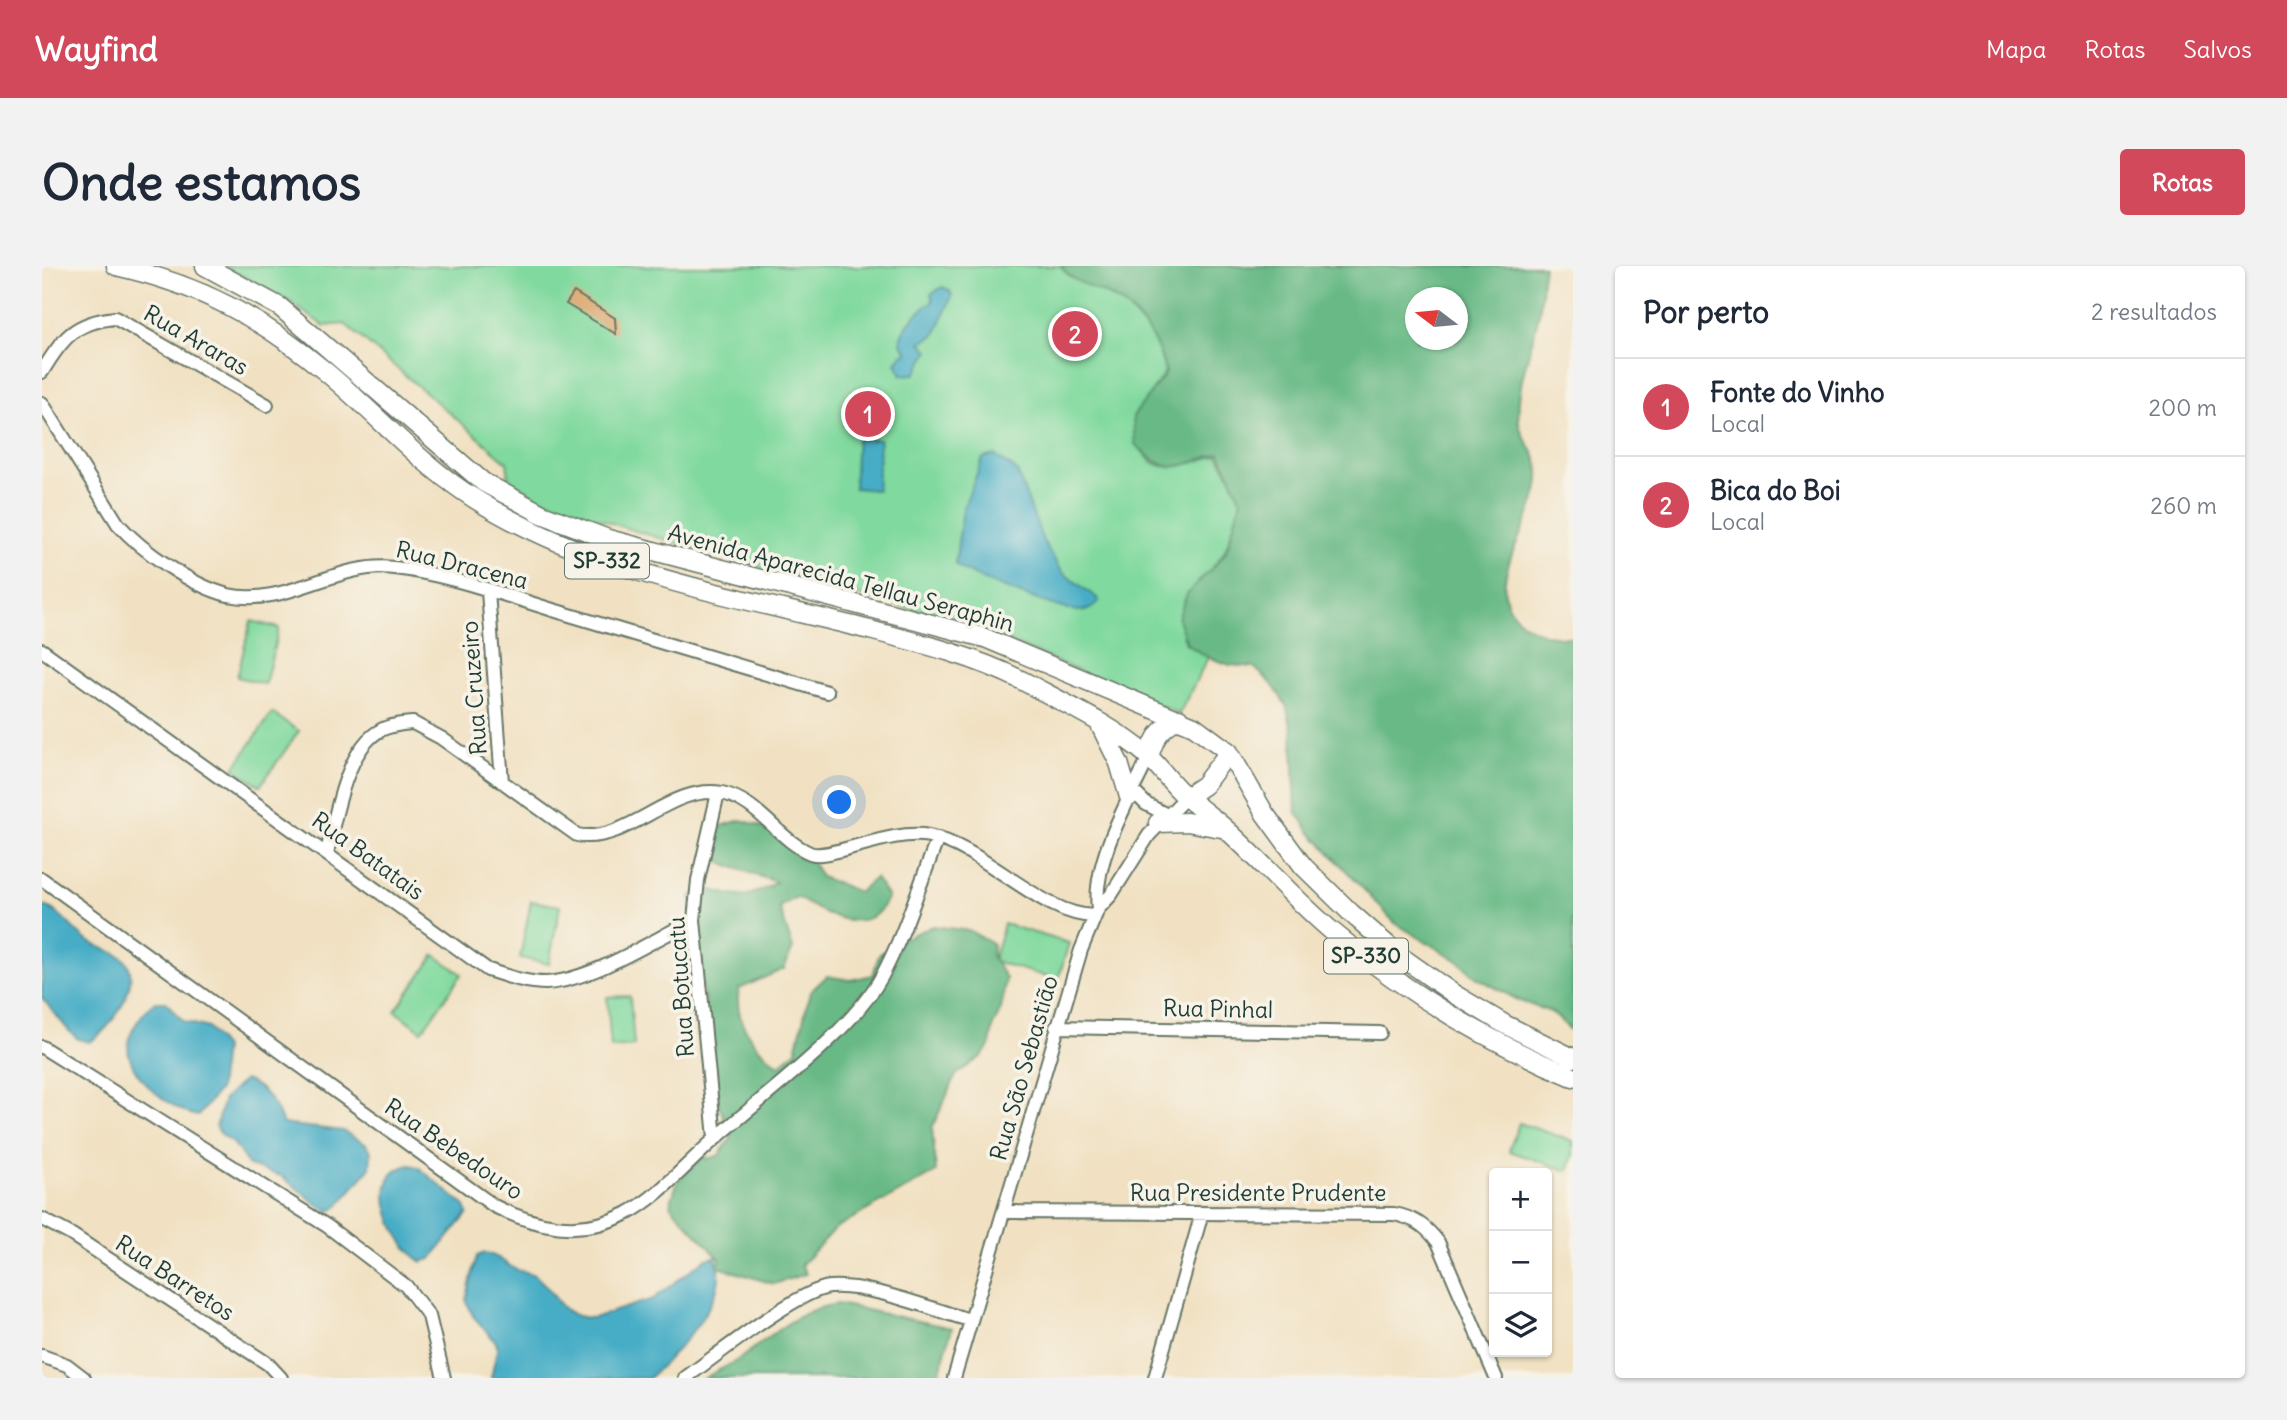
<!DOCTYPE html>
<html lang="pt">
<head>
<meta charset="utf-8">
<style>
  :root { --surface:#fff; --page:#f2f2f3; --text:#1f2937; --muted:#747a83; --line:#e0e1e3; --accent:#d1495b }
  body { margin:0; font-family:Delius,sans-serif; background:var(--page); color:var(--text) }
  .controls { position:absolute; right:21px; bottom:21px; display:grid; overflow:hidden; border-radius:7px; box-shadow:0 2px 5px #0004 }
  .controls button { width:63px; height:63px; display:grid; place-items:center; padding:0; border:0; border-bottom:2px solid var(--line); background:var(--surface); color:var(--text); font:35px sans-serif }
  .compass { position:absolute; left:1363px; top:21px; width:63px; height:63px; border-radius:50%; background:var(--surface); box-shadow:0 2px 5px #0004; rotate:286deg }
  .you { position:absolute; left:798px; top:537px; width:24px; height:24px; margin:-18px; border:5px solid #fff; border-radius:50%; background:#1a73e8; box-shadow:0 0 0 10px #1a73e833 }
  .badge { display:grid; place-items:center; width:46px; height:46px; border-radius:50%; background:var(--accent); color:#fff; font-size:23px; font-weight:700 }
  .pin { position:absolute; translate:-50% -50%; border:4px solid #fff; box-shadow:0 2px 7px #0006 }
  .list { margin:0; padding:0; list-style:none }
  h2 { display:flex; justify-content:space-between; align-items:center; height:91px; margin:0; padding:0 28px; font-size:30px }
  h2 small { font-size:23px; font-weight:400; color:var(--muted) }
  .list li { display:grid; grid-template-columns:46px 1fr auto; gap:21px; align-items:center; box-sizing:border-box; height:98px; padding:0 28px; border-top:2px solid var(--line) }
  .list b { display:block; font-size:26px; white-space:nowrap }
  .list p { margin:0; font-size:23px; white-space:nowrap; color:var(--muted) }
  .list em { font-size:23px; font-style:normal; color:var(--muted) }
  .icon { flex:none; width:38px; height:38px; fill:none; stroke:currentColor; stroke-width:2; stroke-linecap:round; stroke-linejoin:round }
  .map { position:relative; flex:none; width:1531px; height:1112px; overflow:hidden; border-radius:7px }
  header { display:flex; align-items:center; gap:42px; box-sizing:border-box; height:98px; padding:0 35px; background:var(--accent); color:#fff }
  header strong { font-size:33px }
  nav { display:flex; gap:38px; margin-inline-start:auto; font-size:24px }
  .intro { display:flex; align-items:center; justify-content:space-between; box-sizing:border-box; height:168px; padding:0 42px }
  h1 { margin:0; font-size:49px }
  .button { padding:18px 32px; border-radius:7px; background:var(--accent); color:#fff; font-size:24px; font-weight:700 }
  main { display:flex; gap:42px; padding:0 42px }
  aside { flex:1; background:var(--surface); border-radius:7px; box-shadow:0 2px 5px #0004 }
  .map>svg:first-child { display:block }
</style>
</head>
<body>
<header>
<strong>Wayfind</strong>
<nav><a>Mapa</a><a>Rotas</a><a>Salvos</a></nav>
</header>
<div class="intro"><h1>Onde estamos</h1><a class="button">Rotas</a></div>
<main>
<div class="map">
<svg width="1531" height="1112" viewBox="0 0 1531 1112">
  <rect width="100%" height="100%" fill="#f7f3e8"/>
  <filter id="ink" filterUnits="userSpaceOnUse"><feTurbulence type="fractalNoise" baseFrequency=".0143" numOctaves="2"/><feDisplacementMap in="SourceGraphic" scale="14" xChannelSelector="R" yChannelSelector="G"/><feConvolveMatrix kernelMatrix="1 2 1 2 8 2 1 2 1" color-interpolation-filters="sRGB"/></filter>
  <filter id="wash" filterUnits="userSpaceOnUse"><feTurbulence type="fractalNoise" baseFrequency=".00686" numOctaves="4" result="noise"/><feDisplacementMap in="SourceGraphic" scale="28" xChannelSelector="R" yChannelSelector="G"/><feGaussianBlur stdDeviation="1.57" result="paint"/><feColorMatrix in="noise" values="0 0 0 0 0 0 0 0 0 0 0 0 0 0 0 0 0 1.4 0 .05"/><feComposite in="paint" operator="in"/></filter>
  <g filter="url(#wash)">
    <rect width="100%" height="100%" fill="#f1e1c2"/>
    <path fill="#80d99e" stroke="#508b69" stroke-width="2" d="M182,0H1019L1021,4L1083,39L1114,73L1123,106L1092,152C1101,215 1127,204 1176,189L1200,231C1194,249 1190,273 1180,289C1156,326 1128,324 1144,378L1167,390L1137,448L927,358L800,325L587,263L497,232L467,214L465,196L303,58L282,60L248,36Z
      M209,355L237,362L223,418L195,411Z
      M230,447L257,465L218,520L192,502Z
      M489,635L518,640L507,698L478,692Z
      M962,658L1027,677L1016,714L951,695Z
      M393,689L420,708L380,765L353,745Z
      M588,730L592,780L569,782L565,731Z
      M1477,857L1531,875V890L1526,905L1467,885Z"/>
    <path fill="#68b985" stroke="#447b5c" stroke-width="2" fill-rule="evenodd" d="M1019,0H1502C1499,15 1500,32 1497,47C1490,83 1473,120 1477,157C1479,174 1496,186 1497,205C1501,253 1430,319 1481,357C1496,368 1512,372 1531,371V766L1509,746L1478,735L1434,711L1416,695L1353,657L1268,566L1254,545L1250,463L1244,439L1230,418L1212,401L1188,399L1165,391L1145,378L1136,353L1145,328L1183,288L1199,235L1178,187C1138,200 1125,212 1093,178L1091,150L1124,107C1116,74 1096,44 1066,29C1051,21 1028,16 1019,0ZM1374,32H1416V74H1374Z
      M699,554C738,565 759,574 779,611L817,626L833,612L846,631C842,637 838,646 833,649C810,664 774,644 755,631L737,641L751,682L742,703L697,723C691,754 711,782 737,799L754,785L768,726L785,710L808,714L831,709L837,689L853,676L891,660L928,665L951,678L950,691L964,712L959,743L951,760L948,779L940,790L914,809L890,862L894,906L795,961L759,999L764,1008L732,1018L667,998L678,996V993L628,939L636,914L664,888V893L676,890L690,871L675,835L649,630L663,622C694,631 706,635 734,616L677,596L668,577L679,560Z
      M796,1038L910,1062L896,1112H663C674,1105 686,1100 697,1093C728,1072 756,1042 796,1038Z"/>
    <path fill="#46adc6" stroke="#32757d" stroke-width="2" d="M901,21L908,25L910,30L893,69L879,76L887,85L873,108L860,109L854,97L859,89L866,87C864,83 861,81 859,77C855,63 882,41 891,35L889,28Z
      M827,136L837,142L839,151L835,158L824,162L806,155V145Z
      M815,173L838,174L835,224L812,222Z
      M952,189L975,205L1001,275L1020,306L1055,332L1057,335C1051,342 1047,345 1038,345C1021,345 925,310 913,298L921,243L941,192Z
      M0,639C19,645 28,661 43,673C55,682 71,683 82,693C103,714 68,766 47,776L36,773L27,765L0,732Z
      M113,736H124L141,755L166,762L182,782L177,824L156,850C129,844 87,812 86,781C86,765 102,745 113,736Z
      M202,814C223,820 234,839 241,858L301,865L324,878L329,885L328,902L296,940L289,945L280,942L239,910L207,900L192,878L178,867L174,860L182,833Z
      M368,899L376,901L423,940L426,947L389,993L380,996C353,980 321,907 368,899Z
      M443,987C456,990 460,995 471,1002C477,1006 486,1005 492,1009C517,1026 514,1052 551,1052L611,1033L664,993L673,991C694,1027 631,1090 607,1112H449L455,1084L454,1076L431,1050L424,1034L435,990Z"/>
    <g id="blocks">
      <path fill="#dca46a" d="M532,26L573,52L574,68L524,38Z"/>
    </g>
  </g>
  <g filter="url(#ink)">
    <use href="#blocks" fill-opacity="0" stroke="#687666" stroke-width="2"/>
    <g fill="none" stroke-linecap="round" stroke-linejoin="round">
      <defs>
        <path id="street" d="M0,106C20,72 33,56 73,52L225,139
          M0,137L76,258C100,285 150,320 186,329C243,342 295,295 352,302C401,307 462,329 511,344C602,371 694,399 785,426
          M446,325L460,516
          M0,384L446,704C465,710 483,717 504,717C551,714 609,675 652,654
          M1091,525L1104,538L1125,549
          M285,587C293,552 304,482 339,464C348,459 360,458 371,457L399,472L535,569C585,579 629,517 680,527C717,535 735,573 768,587C786,595 850,562 887,570C944,582 999,650 1053,650
          M0,613L452,940C494,961 538,971 584,948C617,931 645,897 673,873C724,827 808,768 840,710C863,667 878,617 896,572
          M1056,643C1050,596 1087,533 1107,491
          M1014,761L1338,767
          M0,781L285,960L364,1020L387,1050L402,1112
          M673,872L652,654L656,614L676,527
          M962,946L1352,948C1372,952 1383,959 1396,976L1454,1112
          M0,953L30,969L226,1098L239,1112
          M0,1090L25,1099L42,1112
          M643,1112C673,1091 756,1024 788,1021C829,1018 888,1043 928,1054
          M912,1112L1039,684L1056,643L1069,629L1107,569L1144,531
          M1113,1112L1160,947"/>
        <path id="primary" d="M74,0C158,19 218,51 284,106C335,148 377,198 433,233C547,305 683,328 812,360C870,375 928,388 981,415C1020,436 1073,461 1106,490C1118,501 1128,516 1140,527C1155,541 1172,552 1186,565C1222,598 1254,635 1291,666C1362,725 1445,775 1531,811
          M163,0L238,41L441,216L500,248L566,273L943,372L1152,460L1187,486L1223,548L1261,600L1309,647L1358,690L1412,728L1464,759L1531,792
          M1058,459L1077,497L1087,531
          M1107,491C1113,470 1118,463 1137,452
          M1144,531L1162,519L1187,486
          M1116,557L1145,556L1179,562"/>
      </defs>
      <use href="#street" stroke="#687666" stroke-width="16"/>
      <use href="#primary" stroke="#687666" stroke-width="21"/>
      <use href="#street" stroke="#fff" stroke-width="12"/>
      <use href="#primary" stroke="#fff" stroke-width="18"/>
    </g>
  </g>
  <g text-anchor="middle" stroke-width="7" stroke-linejoin="round" paint-order="stroke">
    <g fill="#f7f3e8" stroke="#60746a" stroke-width="2">
      <rect x="523" y="277.5" width="84" height="35" rx="5"/>
      <rect x="1282" y="672.5" width="84" height="35" rx="5"/>
    </g>
    <g font-size="21" font-weight="bold" fill="#1f3d34">
      <text x="565" y="302">SP-332</text>
      <text x="1324" y="697">SP-330</text>
    </g>
    <g font-size="23" fill="#1f3d34" stroke="#f7f3e8">
      <text transform="translate(154 74) rotate(30)" y="8">Rua Araras</text>
      <text transform="translate(420 299) rotate(14)" y="8">Rua Dracena</text>
      <text transform="translate(799 312) rotate(15)" y="8">Avenida Aparecida Tellau Seraphin</text>
      <text transform="translate(432 422) rotate(-94)" y="8">Rua Cruzeiro</text>
      <text transform="translate(326 590) rotate(36)" y="8">Rua Batatais</text>
      <text transform="translate(639 721) rotate(-94)" y="8">Rua Botucatu</text>
      <text transform="translate(1176 743) rotate(1)" y="8">Rua Pinhal</text>
      <text transform="translate(982 802) rotate(-74)" y="8">Rua São Sebastião</text>
      <text transform="translate(412 883) rotate(34)" y="8">Rua Bebedouro</text>
      <text x="1216" y="935">Rua Presidente Prudente</text>
      <text transform="translate(133 1012) rotate(33)" y="8">Rua Barretos</text>
    </g>
  </g>
</svg>
<div class="controls">
<button>+</button>
<button>−</button>
<button><svg class="icon" aria-label="layers" viewBox="0 0 24 24"><path d="M12 4l9 5-9 5-9-5zM3 14l9 5 9-5"/></svg></button>
</div>
<svg class="compass" viewBox="-18 -18 36 36"><path d="M0-13l5 13h-10z" fill="#e53935"/><path d="M0 13l5-13h-10z" fill="#747a83"/></svg>
<div class="you"></div>
<div class="pin badge" style="left:826px;top:148px">1</div>
<div class="pin badge" style="left:1033px;top:68px">2</div>
</div>
<aside>
<h2>Por perto<small>2 resultados</small></h2>
<ul class="list">
<li><span class="badge">1</span><div><b>Fonte do Vinho</b><p>Local</p></div><em>200 m</em></li>
<li><span class="badge">2</span><div><b>Bica do Boi</b><p>Local</p></div><em>260 m</em></li>
</ul>
</aside>
</main>
</body>
</html>
